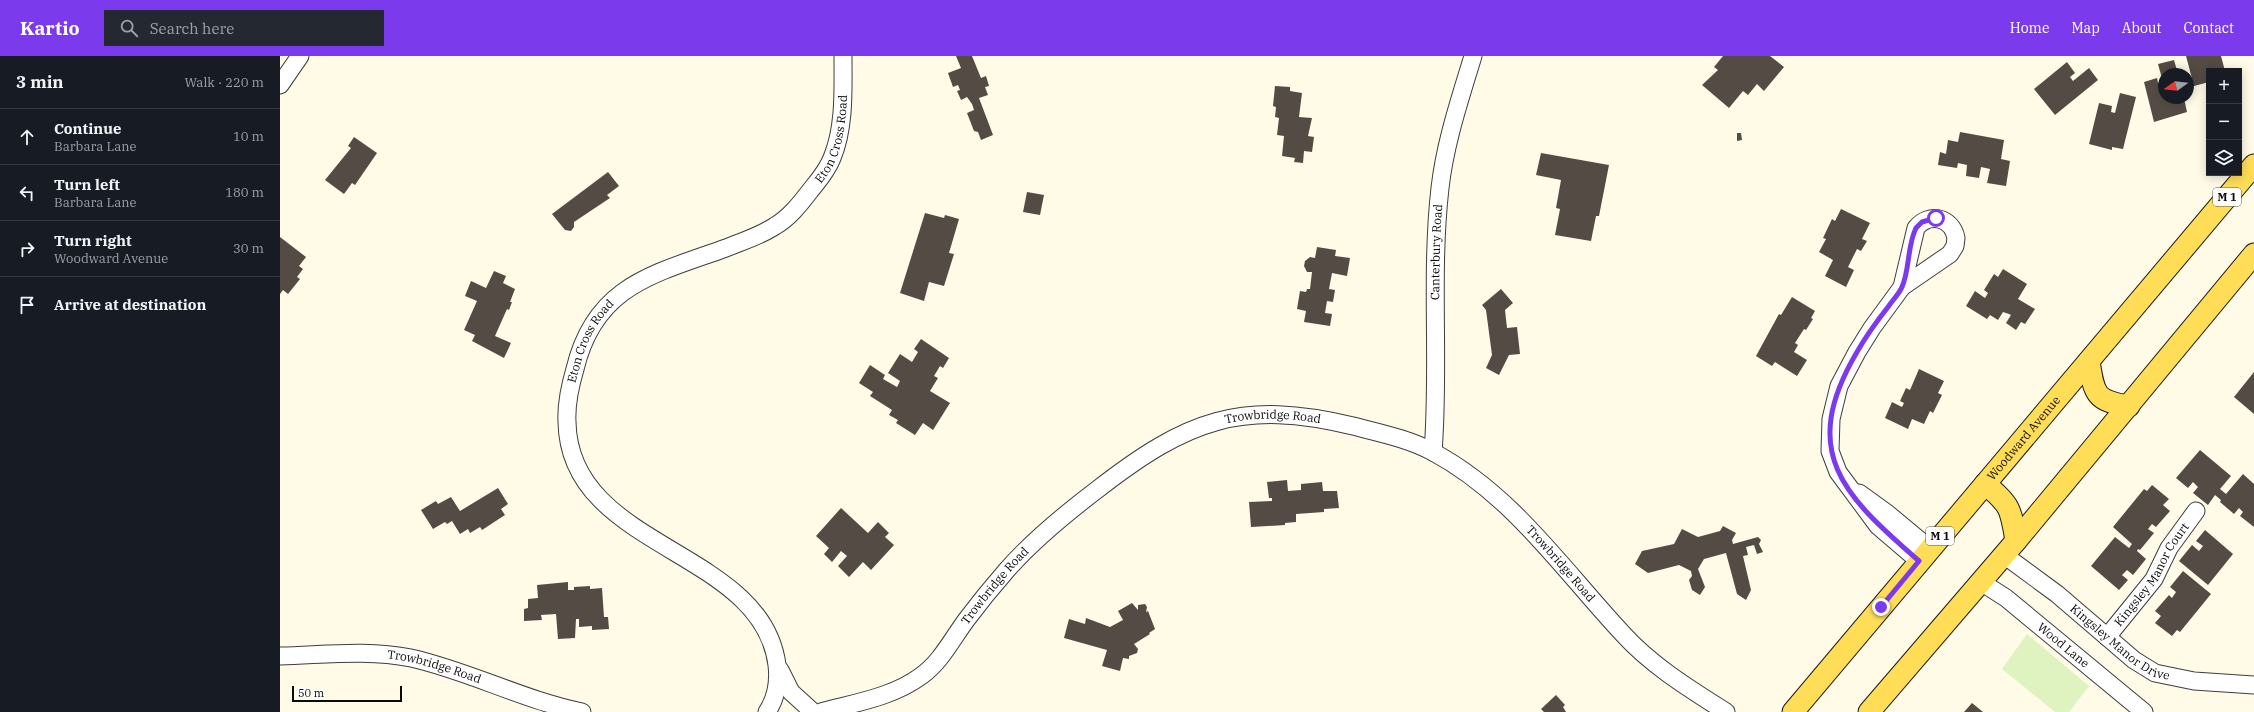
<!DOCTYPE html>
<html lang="en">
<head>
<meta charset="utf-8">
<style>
  :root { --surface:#171b24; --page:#242831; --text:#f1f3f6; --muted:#9ea1a6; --line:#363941; --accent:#7c3aed }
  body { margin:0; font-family:"IBM Plex Serif",serif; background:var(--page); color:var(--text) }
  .controls { position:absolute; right:12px; top:12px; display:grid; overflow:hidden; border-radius:0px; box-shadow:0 2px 10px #0003 }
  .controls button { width:36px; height:36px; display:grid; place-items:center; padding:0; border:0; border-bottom:1px solid var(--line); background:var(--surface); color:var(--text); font:20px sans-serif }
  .compass { position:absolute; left:1878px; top:12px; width:36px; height:36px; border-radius:50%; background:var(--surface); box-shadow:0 2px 10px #0003; rotate:255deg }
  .scale { position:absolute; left:12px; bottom:10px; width:110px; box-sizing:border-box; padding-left:4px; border:2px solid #0a0a0a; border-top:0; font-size:11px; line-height:14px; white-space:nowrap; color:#0a0a0a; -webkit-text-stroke:3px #fff; paint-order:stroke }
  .stop { position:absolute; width:12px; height:12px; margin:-9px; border:3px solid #7c3aed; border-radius:50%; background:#fff }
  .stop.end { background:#7c3aed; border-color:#fff; box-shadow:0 1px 4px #0008 }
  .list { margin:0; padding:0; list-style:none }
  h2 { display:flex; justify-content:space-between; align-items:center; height:52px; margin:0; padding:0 16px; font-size:17px }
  h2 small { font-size:13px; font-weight:400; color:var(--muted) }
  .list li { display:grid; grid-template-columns:26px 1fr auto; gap:12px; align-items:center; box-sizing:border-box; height:56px; padding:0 16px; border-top:1px solid var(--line) }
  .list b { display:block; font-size:15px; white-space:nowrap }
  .list p { margin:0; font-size:13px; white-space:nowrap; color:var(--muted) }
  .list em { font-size:13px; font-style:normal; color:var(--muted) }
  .icon { flex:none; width:22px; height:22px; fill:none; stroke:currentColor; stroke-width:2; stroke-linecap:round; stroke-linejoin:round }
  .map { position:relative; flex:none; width:1974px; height:656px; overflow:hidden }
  header { display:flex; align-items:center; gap:24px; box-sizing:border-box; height:56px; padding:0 20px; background:var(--accent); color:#fff }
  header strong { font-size:19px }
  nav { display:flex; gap:22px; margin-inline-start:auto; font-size:14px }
  .search { width:280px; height:36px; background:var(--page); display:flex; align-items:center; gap:10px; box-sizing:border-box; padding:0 14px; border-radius:0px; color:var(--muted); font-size:15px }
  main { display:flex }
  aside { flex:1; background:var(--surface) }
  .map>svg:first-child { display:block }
</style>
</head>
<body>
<header>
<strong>Kartio</strong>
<div class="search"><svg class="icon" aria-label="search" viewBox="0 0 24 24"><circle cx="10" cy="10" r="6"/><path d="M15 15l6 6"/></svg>Search here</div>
<nav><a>Home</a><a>Map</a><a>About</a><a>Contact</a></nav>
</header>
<main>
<aside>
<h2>3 min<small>Walk · 220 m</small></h2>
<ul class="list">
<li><svg class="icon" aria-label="ahead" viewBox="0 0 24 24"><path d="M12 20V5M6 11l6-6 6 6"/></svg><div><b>Continue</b><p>Barbara Lane</p></div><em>10 m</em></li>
<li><svg class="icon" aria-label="left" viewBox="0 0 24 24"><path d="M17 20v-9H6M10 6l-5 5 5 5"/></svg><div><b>Turn left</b><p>Barbara Lane</p></div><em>180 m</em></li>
<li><svg class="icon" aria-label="right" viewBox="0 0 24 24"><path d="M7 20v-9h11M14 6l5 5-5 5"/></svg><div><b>Turn right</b><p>Woodward Avenue</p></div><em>30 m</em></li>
<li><svg class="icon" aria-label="arrive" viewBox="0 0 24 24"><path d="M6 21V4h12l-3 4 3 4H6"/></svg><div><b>Arrive at destination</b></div></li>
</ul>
</aside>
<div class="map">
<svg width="1974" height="656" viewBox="0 0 1974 656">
  <rect width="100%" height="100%" fill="#fffbe7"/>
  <path fill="#dff3c0" d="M1747,578L1809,630L1789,656H1775L1722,613Z"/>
  <path fill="#544b45" d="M676,0H692L701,22L706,20L709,30L705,31L708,39L699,42L713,79L701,84L698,76L694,75L687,57L694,54L692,48L687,41L681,44L677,35L680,34L678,29L673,31L668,17L681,12Z
    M1443,0H1490L1504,11L1484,35L1477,28L1468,39L1463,35L1449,52L1422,29L1438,14L1434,11Z
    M1906,0H1941L1945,15H1929V26L1914,30Z
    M1894,4L1898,18H1884V42H1904L1907,56L1874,66L1864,26L1877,22L1878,27L1883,26L1878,8Z
    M1787,6L1795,17L1790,21L1793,25L1809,12L1818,24L1775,59L1754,33Z
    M995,30L1010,31V35L1022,37L1019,61L1032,62L1028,80L1034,81L1032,96L1024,95L1023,107L1014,106L1015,102L1002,100L1004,80L997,79L999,62L995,61L996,51L993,50Z
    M1840,37L1856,41L1843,93L1832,91V94L1809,88L1819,47L1832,50L1831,56L1835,57Z
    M1680,76L1724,84L1721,103L1730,105L1726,130L1707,127L1710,113L1701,111L1699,122L1686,120L1687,109L1678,107L1677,112L1658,109L1660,96L1666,98L1668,84L1678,86Z
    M1457,77H1461L1462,84L1457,85Z
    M74,81L97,97L75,129L72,127L64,138L45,124L71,92L68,90Z
    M1261,97L1329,109L1319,160H1316L1311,185L1275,179L1280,153L1276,152L1281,124L1256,119Z
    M328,116L339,130L327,139L330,142L294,166V171L291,175L285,174L272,158Z
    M747,136L764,139L760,159L743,156Z
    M1561,153L1590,167L1582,183L1587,185L1581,195L1577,193L1568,211L1574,214L1566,231L1545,220L1553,204L1539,196L1546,183L1543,182L1552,163L1555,165Z
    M645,157L664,162L665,159L679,163L669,197L674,198L664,230L649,226L644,245L620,237Z
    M0,181L26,201L19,210L23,213L17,221L20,223L8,238L3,234L0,238Z
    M1037,191L1056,194L1055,200L1070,202L1067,220L1052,217L1049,233L1055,234L1053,246L1047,245L1045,257L1052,258L1050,270L1024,266L1026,255L1017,253L1020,235L1026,236L1027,233H1030L1032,216H1027L1024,210L1025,205L1030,201L1035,202Z
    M1723,213L1747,228L1738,243L1755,253L1745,268L1741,266L1736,274L1726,267L1731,259L1729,258L1723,256L1718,264L1710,259L1707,263L1686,250L1695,235L1705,242L1708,237L1704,234L1714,218L1718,221Z
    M214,215L226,220L223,227L235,233L230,246H232L229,254L227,253L215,280L231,287L224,302L192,285L195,279L184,274L197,245L185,240L191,225L206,232Z
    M1221,233L1233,247L1225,254L1227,272L1237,271L1240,298L1229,299L1219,319L1206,312L1212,299L1206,254L1202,249Z
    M1512,241L1535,255L1531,262L1533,263L1526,274L1524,273L1515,287L1518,289L1514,296L1527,304L1517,320L1495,306L1492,310L1476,300L1499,258L1501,259Z
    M641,283L669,302L663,312L660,310L654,320L658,322L650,335L670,347L653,374L643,367L635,379L616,367L618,364L609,359L612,354L590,340L593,336L579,327L590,309L605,319L603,323L617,331L620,325L608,317L620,298L632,306L638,296L634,293Z
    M1639,313L1664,325L1658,337L1662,339L1653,357L1650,355L1644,368L1632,363L1628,373L1605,362L1612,346L1622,351L1624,347L1620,345L1626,332L1630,334Z
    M1974,316V358L1954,341Z
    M1920,394L1951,420L1940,433L1946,438L1963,418L1974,428V471L1960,460L1963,456L1959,452L1954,458L1940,446L1941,444L1935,439L1928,449L1913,437L1918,431L1913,426L1908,432L1896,422Z
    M1007,424L1008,435L1021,434V428L1042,426L1043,435H1057L1059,452L1044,453V456L1016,458V466L1005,467V469L971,471L969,446L992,445V442H989L987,426Z
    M1872,429L1889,443L1883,449L1890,455L1876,471L1872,468L1868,473L1874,477L1860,494L1858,493L1857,495L1866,503L1853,519L1847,514L1842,519L1848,524L1839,534L1811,510L1835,481L1849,492L1852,488L1833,471L1864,433L1867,435Z
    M218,432L228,448L221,453L225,459L202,474L200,471L190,477L188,473L180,478L172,465L167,468L165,466L153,473L141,454L156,445L158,448L171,441L180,455Z
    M561,452L588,477L598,466L609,477L605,481L614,489L591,514L583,506L569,521L558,510L567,500L561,495L552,506L544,498L549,492L536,480Z
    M1443,470L1456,477L1452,484L1453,488L1478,481L1481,484L1479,488L1483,496L1477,498L1474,489L1466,491L1468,499L1463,500L1471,534L1466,544L1457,538L1446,497L1424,503L1418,513L1425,531L1420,539L1412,534L1409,524L1412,520L1411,515L1399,509L1368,517L1355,508L1362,495L1394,488L1402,473L1418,481L1440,475Z
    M1925,474L1953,498L1928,529L1899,505L1912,489L1919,495L1923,490L1916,485Z
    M1903,515L1931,538L1900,576L1897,574L1892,580L1875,567L1881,560L1875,555L1889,539L1892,542L1896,536L1890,531Z
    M288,526V534H294V531L310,530V533L322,532L324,561H328L329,573L312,574V570L299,571V563H296L295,582L278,583L276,558L261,559L262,564L244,565V553L248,552V543L258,542L257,529Z
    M852,547L858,554V549L865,548L867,551L866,556L868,555L875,573L869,577L870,578L854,588L858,593L857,597L849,600V603L843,602L840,615L822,610L827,594L784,582L789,563L805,568L806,562L830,571L843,564L838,555Z
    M1276,639L1285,649L1283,651L1286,656H1264L1261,653Z
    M1692,647L1703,656H1684Z"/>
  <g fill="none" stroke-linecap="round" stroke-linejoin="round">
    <defs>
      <g id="minor">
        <path d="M0,29L20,0"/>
        <path d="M1622,231L1636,172C1649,156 1672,161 1676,182L1675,190L1670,198L1622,231L1592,272L1577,296L1559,330L1551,363L1550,395L1558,416L1598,470L1639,505"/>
        <path id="s1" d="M1153,396C1160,308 1150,220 1160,132C1165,87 1180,43 1193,0"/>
        <path d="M1579,437L1608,458L1649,492"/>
        <path id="s2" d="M1724,499L1777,538L1854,604L1875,617L1914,625L1974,629"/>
        <path id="s3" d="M1701,526L1726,542L1864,656"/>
        <path id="s4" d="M1827,581L1874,523L1889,492L1916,455"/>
        <path id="s5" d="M0,600C44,599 87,593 131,602C189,615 243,644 302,656"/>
        <path d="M500,614L511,636L533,656"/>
        <path id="s6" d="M487,656C497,641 499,626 497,609C482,492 289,494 287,366C286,348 290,330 295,313C315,229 374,218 446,192C463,185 480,180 495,170C509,162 520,148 530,135C538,125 547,115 552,102C565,71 563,33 563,0"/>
        <path id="s7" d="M541,656C574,647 613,641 641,620C661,606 672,583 687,563C699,547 712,531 726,515C753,484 785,458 818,433C907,364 961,343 1073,370C1100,377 1129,383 1153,396C1233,439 1283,514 1343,578C1372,610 1410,633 1446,656"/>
      </g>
      <g id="major">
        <path d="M1809,305C1814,338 1815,345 1849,350"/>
        <path d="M1705,428C1730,448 1731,453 1736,485"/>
        <path id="s8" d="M1513,656L1974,109"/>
        <path d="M1589,656L1736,485L1974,198"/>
      </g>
    </defs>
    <use href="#minor" stroke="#3d3d3d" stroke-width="19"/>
    <use href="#major" stroke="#1b1b1b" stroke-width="23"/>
    <use href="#minor" stroke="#fff" stroke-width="17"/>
    <use href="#major" stroke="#ffdd57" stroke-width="21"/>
  </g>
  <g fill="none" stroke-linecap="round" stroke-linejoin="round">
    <path stroke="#7c3aed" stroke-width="5" d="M1601,551L1639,505C1563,439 1518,396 1577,296C1586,280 1597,265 1608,251C1612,245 1619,238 1622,231C1630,213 1627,190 1636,172L1642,166L1656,162"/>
  </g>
  <g text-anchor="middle" stroke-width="4" stroke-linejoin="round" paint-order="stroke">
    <g fill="#fff" stroke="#545454" stroke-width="1">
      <rect x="1933" y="132" width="28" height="18" rx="3"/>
      <rect x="1646" y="471" width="28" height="18" rx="3"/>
    </g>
    <g font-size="11" font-weight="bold" fill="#0a0a0a">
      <text x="1947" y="145">M 1</text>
      <text x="1660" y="484">M 1</text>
    </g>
    <g font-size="12" fill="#0a0a0a" stroke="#fff">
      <text dy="4" stroke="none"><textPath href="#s6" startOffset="806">Eton Cross Road</textPath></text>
      <text dy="4" stroke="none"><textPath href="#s1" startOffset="200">Canterbury Road</textPath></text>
      <text dy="4" stroke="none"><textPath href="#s6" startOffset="471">Eton Cross Road</textPath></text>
      <text dy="4" stroke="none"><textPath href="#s7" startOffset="560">Trowbridge Road</textPath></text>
      <text dy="4" stroke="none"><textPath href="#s8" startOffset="358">Woodward Avenue</textPath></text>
      <text dy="4" stroke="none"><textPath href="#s7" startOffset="896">Trowbridge Road</textPath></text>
      <text dy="4" stroke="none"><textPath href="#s4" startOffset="77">Kingsley Manor Court</textPath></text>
      <text dy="4" stroke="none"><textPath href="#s7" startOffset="224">Trowbridge Road</textPath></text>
      <text dy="4" stroke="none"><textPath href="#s2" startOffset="146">Kingsley Manor Drive</textPath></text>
      <text dy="4" stroke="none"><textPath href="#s3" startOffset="104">Wood Lane</textPath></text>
      <text dy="4" stroke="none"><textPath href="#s5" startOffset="156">Trowbridge Road</textPath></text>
    </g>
  </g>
</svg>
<div class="controls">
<button>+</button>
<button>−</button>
<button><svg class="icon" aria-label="layers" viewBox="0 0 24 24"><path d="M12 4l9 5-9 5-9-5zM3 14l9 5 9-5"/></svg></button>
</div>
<svg class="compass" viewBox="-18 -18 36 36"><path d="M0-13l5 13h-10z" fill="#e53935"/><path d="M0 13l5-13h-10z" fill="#9ea1a6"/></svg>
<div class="scale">50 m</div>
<div class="stop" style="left:1656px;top:162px"></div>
<div class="stop end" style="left:1601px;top:551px"></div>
</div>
</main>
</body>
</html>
